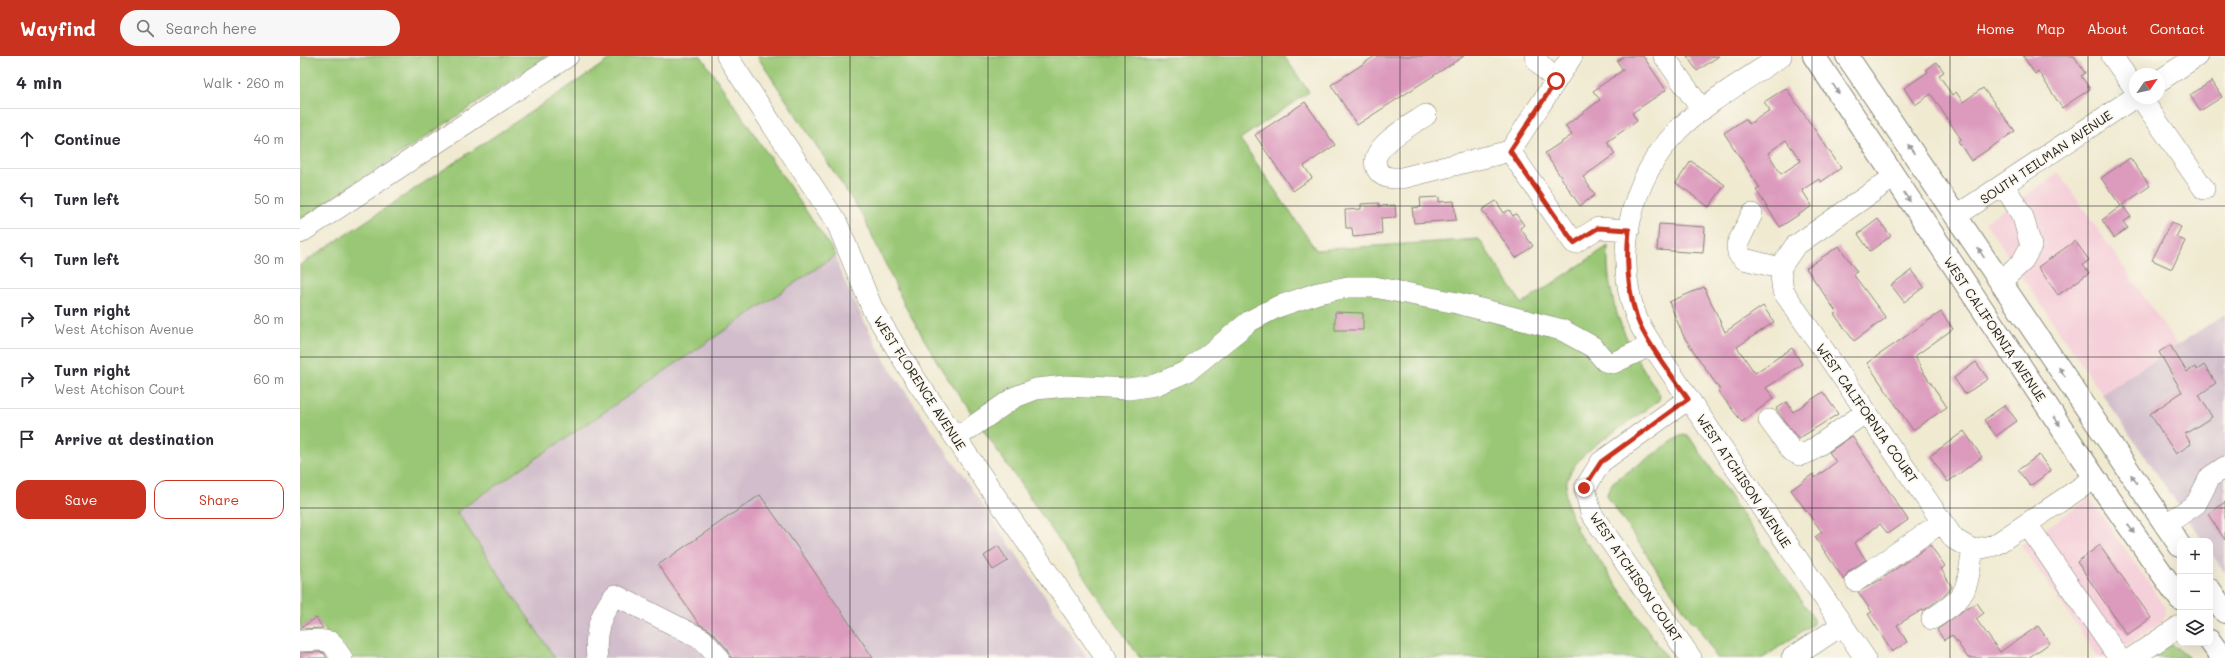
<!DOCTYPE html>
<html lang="en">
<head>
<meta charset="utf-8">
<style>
  :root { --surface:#fff; --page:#f7f7f7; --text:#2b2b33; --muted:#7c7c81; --line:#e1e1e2; --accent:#c8321e }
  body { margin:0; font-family:Mali,sans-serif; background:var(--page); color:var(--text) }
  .controls { position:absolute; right:12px; bottom:12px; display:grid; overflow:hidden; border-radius:8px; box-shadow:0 4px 16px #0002 }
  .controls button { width:36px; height:36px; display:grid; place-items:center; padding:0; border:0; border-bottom:1px solid var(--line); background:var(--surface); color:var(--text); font:20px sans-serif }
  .compass { position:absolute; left:1829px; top:12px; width:36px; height:36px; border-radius:50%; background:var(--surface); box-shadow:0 4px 16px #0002; rotate:56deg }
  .stop { position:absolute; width:12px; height:12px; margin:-9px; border:3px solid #c8321e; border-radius:50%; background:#fff }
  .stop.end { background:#c8321e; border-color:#fff; box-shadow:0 1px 4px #0008 }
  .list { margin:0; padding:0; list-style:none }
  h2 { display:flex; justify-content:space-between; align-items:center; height:52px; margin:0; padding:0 16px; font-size:17px }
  h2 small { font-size:13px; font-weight:400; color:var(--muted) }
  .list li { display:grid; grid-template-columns:26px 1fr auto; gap:12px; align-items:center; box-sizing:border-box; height:60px; padding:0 16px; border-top:1px solid var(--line) }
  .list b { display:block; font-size:15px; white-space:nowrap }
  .list p { margin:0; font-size:13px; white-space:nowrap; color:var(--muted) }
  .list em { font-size:13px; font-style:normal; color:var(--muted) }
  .actions { display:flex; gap:8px; padding:12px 16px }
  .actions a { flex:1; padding:9px 0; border:1px solid var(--accent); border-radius:12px; text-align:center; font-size:14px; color:var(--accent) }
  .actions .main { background:var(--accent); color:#fff }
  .icon { flex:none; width:22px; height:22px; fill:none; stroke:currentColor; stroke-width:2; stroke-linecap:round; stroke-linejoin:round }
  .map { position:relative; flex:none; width:1925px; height:602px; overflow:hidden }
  header { display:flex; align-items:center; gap:24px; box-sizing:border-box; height:56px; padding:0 20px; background:var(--accent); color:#fff }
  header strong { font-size:19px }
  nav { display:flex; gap:22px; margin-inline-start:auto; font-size:14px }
  .search { width:280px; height:36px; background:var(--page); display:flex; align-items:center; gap:10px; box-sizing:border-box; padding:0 14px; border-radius:22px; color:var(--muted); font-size:15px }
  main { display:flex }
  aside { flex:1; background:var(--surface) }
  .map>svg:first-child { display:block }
</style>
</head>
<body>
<header>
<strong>Wayfind</strong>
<div class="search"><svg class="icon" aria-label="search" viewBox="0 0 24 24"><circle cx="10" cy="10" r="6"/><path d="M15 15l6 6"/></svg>Search here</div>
<nav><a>Home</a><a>Map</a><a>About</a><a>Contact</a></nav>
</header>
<main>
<aside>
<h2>4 min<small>Walk · 260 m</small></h2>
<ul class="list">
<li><svg class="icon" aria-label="ahead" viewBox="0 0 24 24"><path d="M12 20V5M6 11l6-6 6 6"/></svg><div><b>Continue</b></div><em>40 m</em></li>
<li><svg class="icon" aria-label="left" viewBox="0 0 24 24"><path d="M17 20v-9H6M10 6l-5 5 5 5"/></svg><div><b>Turn left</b></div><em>50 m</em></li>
<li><svg class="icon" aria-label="left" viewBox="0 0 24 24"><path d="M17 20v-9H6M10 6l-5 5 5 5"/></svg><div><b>Turn left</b></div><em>30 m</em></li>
<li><svg class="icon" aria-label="right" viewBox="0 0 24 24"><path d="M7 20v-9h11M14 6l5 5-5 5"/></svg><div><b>Turn right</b><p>West Atchison Avenue</p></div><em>80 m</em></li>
<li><svg class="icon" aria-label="right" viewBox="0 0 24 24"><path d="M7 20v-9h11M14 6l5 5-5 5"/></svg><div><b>Turn right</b><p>West Atchison Court</p></div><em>60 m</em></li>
<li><svg class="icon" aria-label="arrive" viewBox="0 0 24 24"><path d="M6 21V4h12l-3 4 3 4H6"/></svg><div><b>Arrive at destination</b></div></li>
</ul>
<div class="actions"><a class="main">Save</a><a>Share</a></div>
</aside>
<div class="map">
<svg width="1925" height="602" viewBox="0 0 1925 602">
  <rect width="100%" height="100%" fill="#fbf7ec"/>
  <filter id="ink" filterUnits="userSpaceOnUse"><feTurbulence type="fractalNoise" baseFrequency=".025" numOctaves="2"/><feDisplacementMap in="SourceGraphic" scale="8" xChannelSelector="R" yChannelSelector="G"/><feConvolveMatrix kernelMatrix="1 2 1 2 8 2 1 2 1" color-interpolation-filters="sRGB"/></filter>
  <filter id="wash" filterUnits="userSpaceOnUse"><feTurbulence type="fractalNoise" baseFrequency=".012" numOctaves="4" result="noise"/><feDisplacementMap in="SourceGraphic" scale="16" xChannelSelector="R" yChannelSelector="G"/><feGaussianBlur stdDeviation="0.9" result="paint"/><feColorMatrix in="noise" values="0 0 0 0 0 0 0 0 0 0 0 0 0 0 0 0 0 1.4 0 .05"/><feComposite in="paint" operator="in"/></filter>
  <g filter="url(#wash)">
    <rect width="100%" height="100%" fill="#f0ead1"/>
    <path fill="#f5cfd9" d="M1759,117L1877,289L1802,338L1685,166Z
      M1790,442L1866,552L1862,566L1808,602H1799L1721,489Z"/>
    <path fill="#d1bdcb" d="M536,199L539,213L563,263L586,307L787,602H255L157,457Z
      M1925,258V517L1910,495V485H1903L1802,338Z"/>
    <path fill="#9ac774" stroke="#5b7248" d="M0,0H248L0,164Z
      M315,0H401L536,199L157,456L255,602H45L16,562L0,572V209Z
      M457,0H984L1009,36L940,83L1016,194L1179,183L1222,248L1308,190C1305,250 1329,292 1360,339L1359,344C1344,355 1329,365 1314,376C1277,401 1249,424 1277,471L1275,472L1287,489L1288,488L1367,602H840L642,314L605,250L563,160Z
      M1383,378L1388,379L1514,563L1513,568L1463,602H1417L1395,566L1393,567L1307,440L1308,435L1313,426Z
      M1871,587L1889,602H1847Z"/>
    <g id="blocks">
      <path fill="#dc9abd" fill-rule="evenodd" d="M1075,0H1164L1057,69L1031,29Z
        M1324,0H1343L1366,34L1332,57L1337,65L1307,86L1315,98L1283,121L1295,139L1280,150L1245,97L1272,79L1265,70L1300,44L1293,35L1323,14L1317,5Z
        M1387,0H1419L1397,15Z
        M1723,0H1774L1785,17L1781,20L1790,33L1762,52L1738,15L1735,18Z
        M1637,6L1644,16L1639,19L1652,39L1656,36L1663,46L1683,32L1715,75L1671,105L1658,85L1661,83L1631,38L1615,49L1604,32L1628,16L1626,13Z
        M1912,25L1922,41L1900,55L1890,39Z
        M1486,32L1541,112L1521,126L1519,123L1502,134L1512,150L1480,171L1456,134L1460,132L1424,77L1445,63L1449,68L1470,54L1464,46ZM1486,84L1501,105L1481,118L1468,97Z
        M1005,46L1035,89L1004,110L1012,122L993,135L955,79Z
        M1830,102L1850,130L1822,149L1831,161L1823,166L1828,172L1814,182L1802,164L1821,150L1801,122Z
        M1391,105L1425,129L1409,151L1376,127Z
        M1139,141V146L1154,145L1156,164L1114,167L1112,152L1121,151L1120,142Z
        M1196,145L1204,157L1209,154L1213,160L1216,158L1224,169L1220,172L1233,190L1216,202L1182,154Z
        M1079,147V150L1095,149L1096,161L1081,162L1082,178L1053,181L1052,172H1046L1045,154L1061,153V148Z
        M1578,163L1591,180L1570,195L1558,178Z
        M1871,166L1881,171L1876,181L1885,185L1872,213L1852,204Z
        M1359,168L1405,171L1403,197L1357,194Z
        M1775,185L1789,204L1783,209L1789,217L1758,239L1738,211Z
        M1539,190L1557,216L1553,218L1586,262L1554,285L1534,258L1537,257L1506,212Z
        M1612,214L1624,231L1604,246L1591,229Z
        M1404,231L1425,276L1463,250L1474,266L1437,291L1455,317L1492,292L1502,308L1466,332L1474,342L1442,366L1418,335L1420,334L1384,281L1369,246Z
        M1035,256L1063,257V274H1035Z
        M1641,256L1653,273L1615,300L1622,314L1647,351L1613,374L1567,307Z
        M1870,289L1887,316L1895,311L1897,314L1904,309L1916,327L1899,339L1912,361L1885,378L1891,388L1876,398L1850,358L1882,336L1859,296Z
        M1676,306L1688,323L1665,338L1654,322Z
        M1523,336L1538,358L1498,383L1476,353L1487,346L1493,356Z
        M1705,349L1717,365L1696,380L1684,364Z
        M1664,375L1682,401L1648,426L1630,400Z
        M1552,380L1608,464L1588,478L1580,468L1554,487L1566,504L1549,515L1544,524L1515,481L1522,476L1491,434L1513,418L1515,422L1536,406L1529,396Z
        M1739,399L1751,415L1730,430L1718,414Z
        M460,439L503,499L573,602H431L428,594L411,575L399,568L358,509Z
        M1925,446V484L1908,458Z
        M1630,489L1645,510L1641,513L1652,531L1645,539L1623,555L1622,554L1597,569L1607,586L1592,596L1568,558L1572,556L1558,536L1580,524Z
        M1800,489L1851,562L1827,579L1777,506Z
        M698,490L708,505L693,514L684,500Z
        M1677,547L1684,557L1676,563L1700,596L1738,570L1750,587L1728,602H1668L1652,579L1644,584L1637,574L1666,552L1667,553Z
        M16,562L23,572L0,573V572Z
        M18,596L24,597L27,602H0V597Z"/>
    </g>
  </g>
  <g filter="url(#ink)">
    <use href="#blocks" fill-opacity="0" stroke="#868376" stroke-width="1"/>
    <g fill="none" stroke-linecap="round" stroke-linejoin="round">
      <defs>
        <path id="minor" d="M427,0L537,167L573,254L614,321L806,602
          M1236,0L1237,5L1256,25
          M1272,0L1210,95L1274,187L1298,172L1329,174
          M1364,0L1402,54
          M1481,0C1449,22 1405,47 1378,74C1331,123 1312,199 1337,263C1341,272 1347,281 1352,289L1565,602
          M1812,0L1835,33
          M1859,25L1897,0
          M1841,42L1904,133
          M1126,59C1113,68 1066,92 1077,113C1083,123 1092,122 1102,122L1210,95
          M1594,121L1495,190L1480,212L1483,235L1654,483L1673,494L1695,489L1795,422
          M1452,158L1437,189L1438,197L1444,203L1480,212
          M1656,160L1835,41
          M0,177L268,0
          M1700,226L1722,206L1731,190L1723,161L1704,129
          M1388,343L1301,406L1285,432L1291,457L1391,602
          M1469,364L1492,395L1500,399L1509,396L1566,356
          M656,382L715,341L736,333L766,330L829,333L855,329L888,315L950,265L977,251L1018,237L1048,231H1074L1157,247L1262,274L1293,291L1305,305L1313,307L1352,289
          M1727,468L1819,602
          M1865,469L1896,448L1910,421L1925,411
          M1556,525L1642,466
          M1632,563C1670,538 1665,537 1673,494
          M0,585L19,584L31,586L42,602
          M297,602C294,577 300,558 315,539L402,583L419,602
          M1492,602L1542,569
          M1832,602L1880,570"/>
        <path id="major" d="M1514,0L1795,422L1880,543
          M1547,0L1880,490
          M1910,534L1925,556
          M1910,585L1922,602"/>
      </defs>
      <use href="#minor" stroke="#868376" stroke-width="22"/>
      <use href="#major" stroke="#868376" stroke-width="24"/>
      <use href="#minor" stroke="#fff" stroke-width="21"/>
      <use href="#major" stroke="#fff" stroke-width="22"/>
    </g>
    <defs><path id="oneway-solid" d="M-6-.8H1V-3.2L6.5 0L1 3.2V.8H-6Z"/></defs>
    <g fill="#999">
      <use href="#oneway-solid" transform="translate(1536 33) rotate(57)"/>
      <use href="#oneway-solid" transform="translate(1611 93) rotate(-124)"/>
      <use href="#oneway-solid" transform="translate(1607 141) rotate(56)"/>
      <use href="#oneway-solid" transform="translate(1681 197) rotate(-124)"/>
      <use href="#oneway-solid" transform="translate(1762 316) rotate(-124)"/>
      <use href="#oneway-solid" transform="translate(1757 365) rotate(56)"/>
      <use href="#oneway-solid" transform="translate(1834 423) rotate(-124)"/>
      <use href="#oneway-solid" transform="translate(1831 473) rotate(55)"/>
    </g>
  </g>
  <g fill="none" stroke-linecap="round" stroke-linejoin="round" filter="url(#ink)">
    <path stroke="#c8321e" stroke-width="5" d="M1256,25L1210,95L1274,187L1298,172L1329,174C1326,204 1327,233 1337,262C1345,285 1374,322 1388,343L1301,406L1284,432"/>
  </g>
  <path fill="none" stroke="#1c1c1c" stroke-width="1" stroke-opacity="0.55" d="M138,0V602M275,0V602M412,0V602M550,0V602M688,0V602M825,0V602M962,0V602M1100,0V602M1238,0V602M1375,0V602M1512,0V602M1650,0V602M1788,0V602M0,150H1925M0,301H1925M0,452H1925"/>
  <g text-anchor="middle" stroke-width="3.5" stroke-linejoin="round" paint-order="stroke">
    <g font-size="13" fill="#1c1c1c" stroke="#fbf7ec">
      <text transform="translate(1746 101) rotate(-34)" y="5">SOUTH TEILMAN AVENUE</text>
      <text transform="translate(1695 273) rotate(56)" y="5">WEST CALIFORNIA AVENUE</text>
      <text transform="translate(620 327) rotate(57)" y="5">WEST FLORENCE AVENUE</text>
      <text transform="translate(1567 357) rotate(55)" y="5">WEST CALIFORNIA COURT</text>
      <text transform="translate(1444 425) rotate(56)" y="5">WEST ATCHISON AVENUE</text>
      <text transform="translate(1336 521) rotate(56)" y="5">WEST ATCHISON COURT</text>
    </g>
  </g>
</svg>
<div class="controls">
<button>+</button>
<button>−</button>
<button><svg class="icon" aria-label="layers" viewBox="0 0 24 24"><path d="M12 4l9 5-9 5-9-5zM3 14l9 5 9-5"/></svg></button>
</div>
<svg class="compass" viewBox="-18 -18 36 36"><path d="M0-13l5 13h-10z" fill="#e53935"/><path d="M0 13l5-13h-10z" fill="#7c7c81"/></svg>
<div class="stop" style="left:1256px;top:25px"></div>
<div class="stop end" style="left:1284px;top:432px"></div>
</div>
</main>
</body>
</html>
